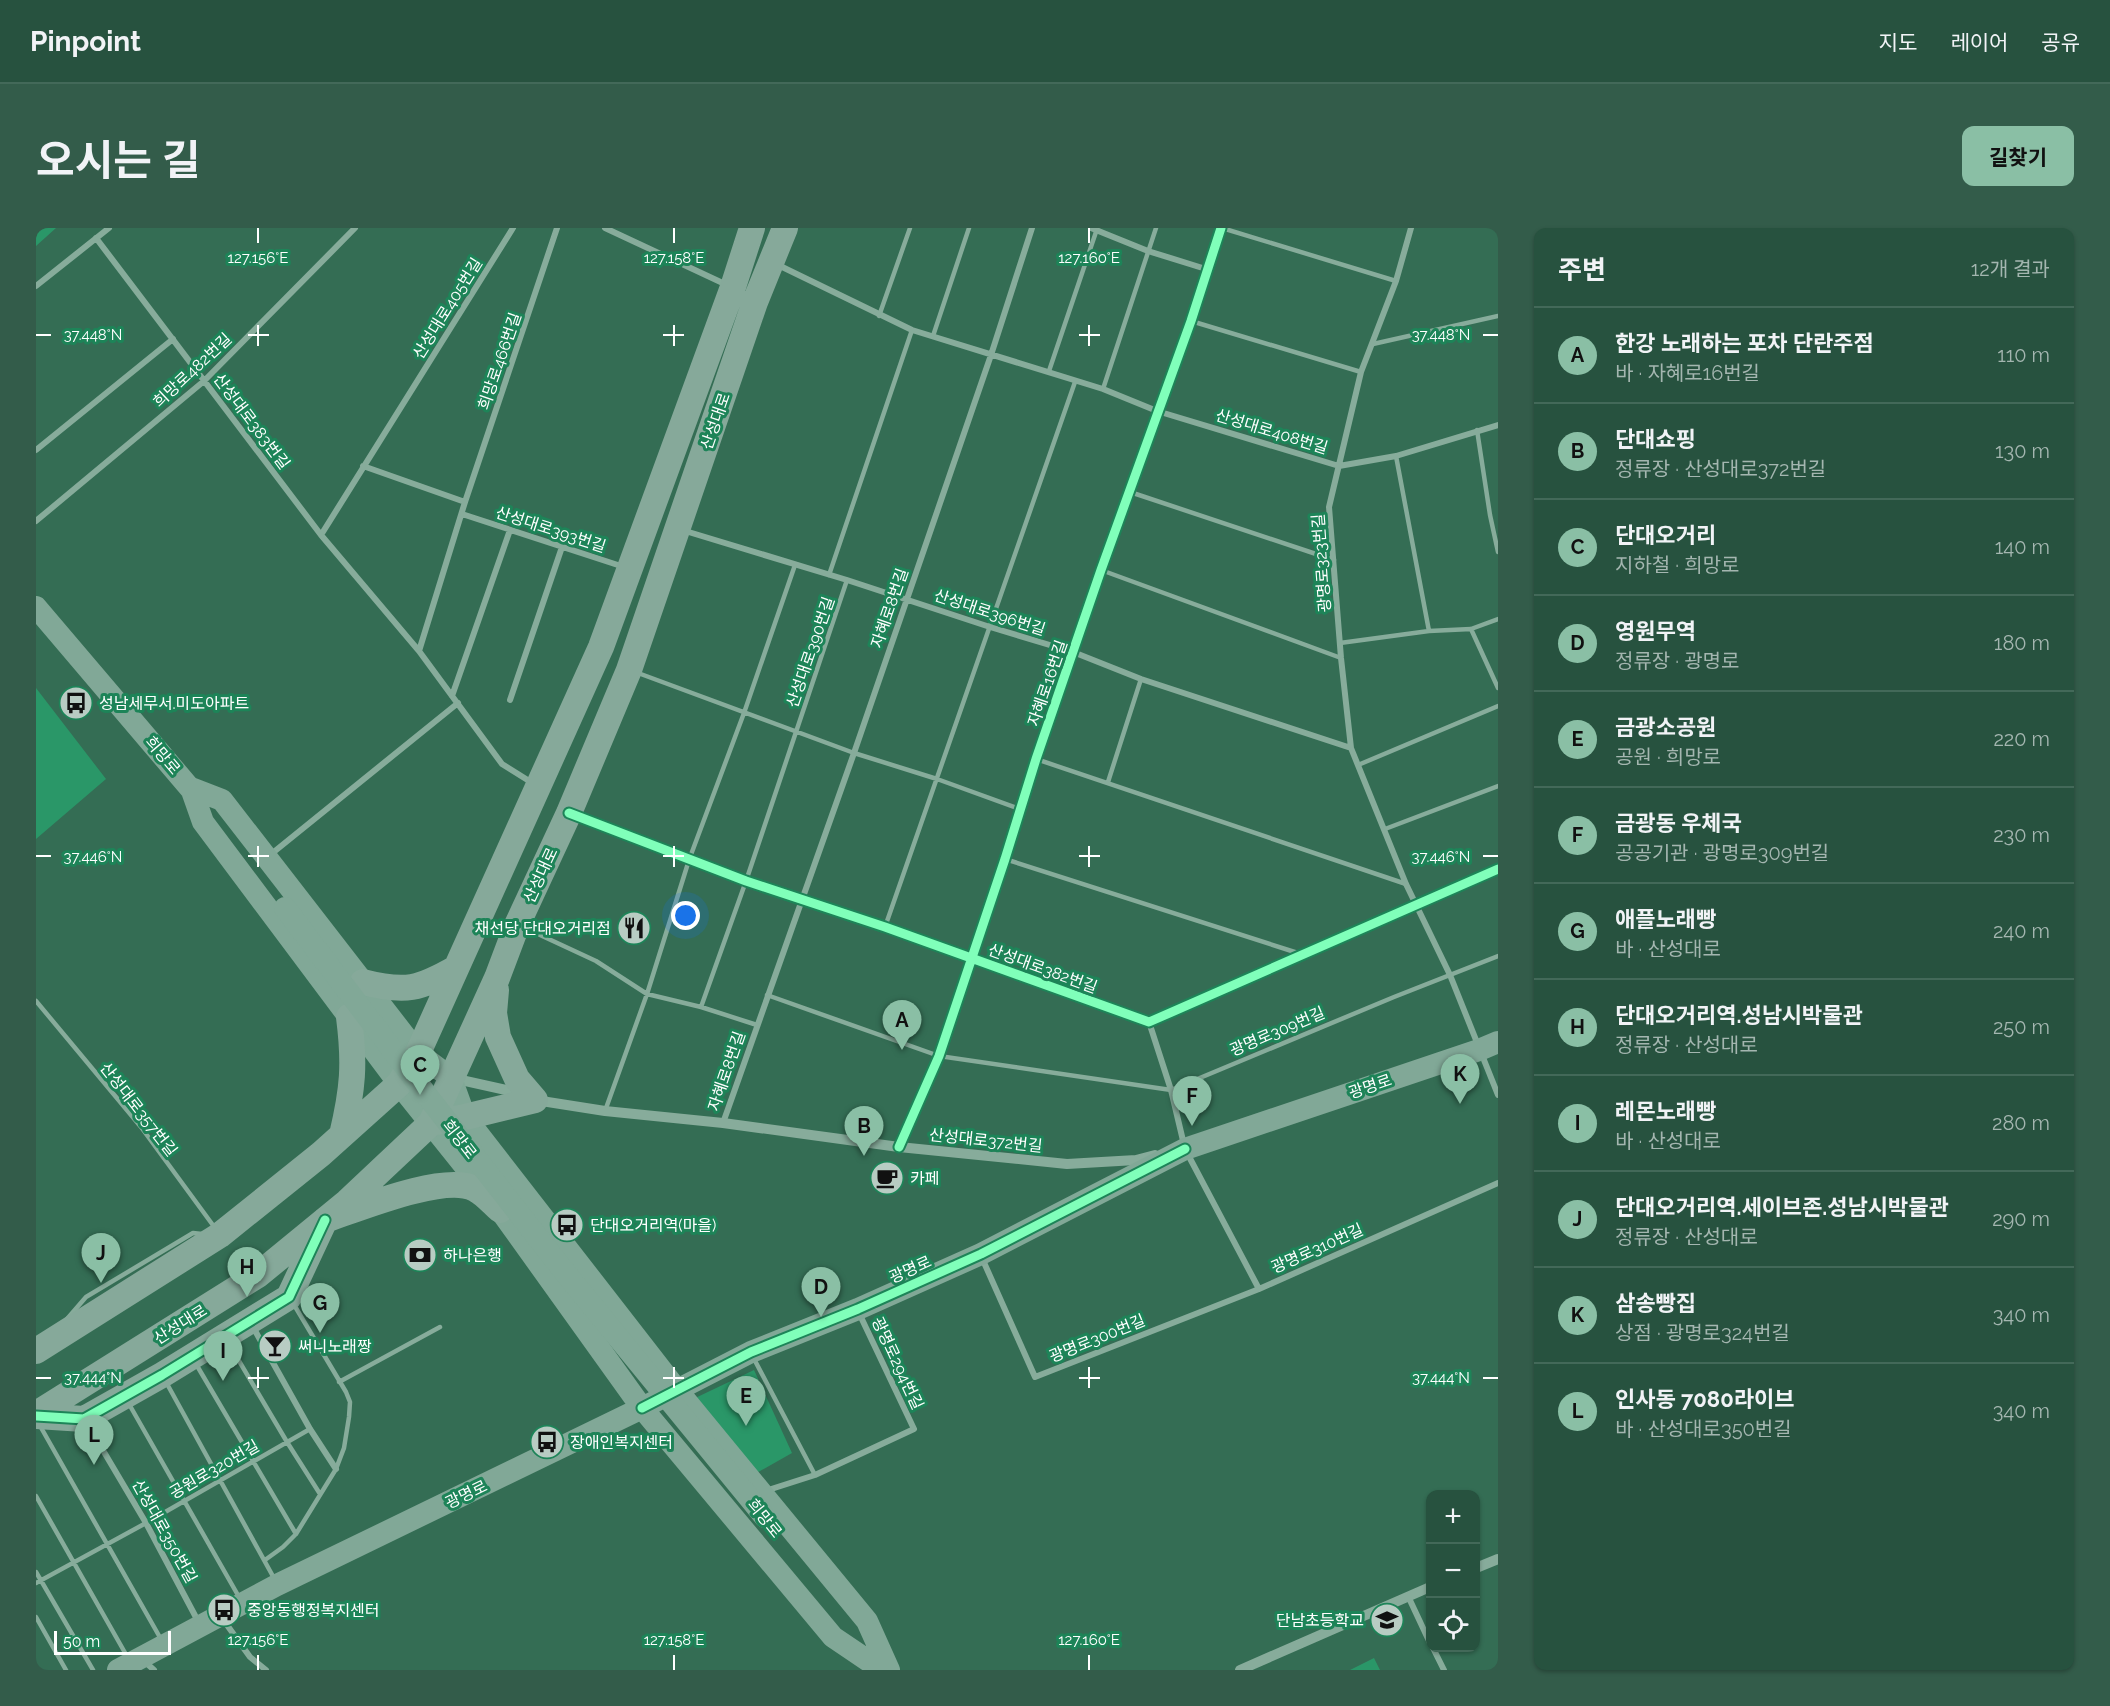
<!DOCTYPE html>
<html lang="ko">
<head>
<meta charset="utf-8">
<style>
  :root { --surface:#27523f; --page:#335c4a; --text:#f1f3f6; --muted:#a4b6b0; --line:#436959; --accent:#8abfa5 }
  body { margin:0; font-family:Raleway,"Noto Sans KR",sans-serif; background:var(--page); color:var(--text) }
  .controls { position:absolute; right:18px; bottom:18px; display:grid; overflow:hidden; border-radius:12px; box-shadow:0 2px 4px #0004 }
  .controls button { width:54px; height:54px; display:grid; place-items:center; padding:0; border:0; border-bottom:2px solid var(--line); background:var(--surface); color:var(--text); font:30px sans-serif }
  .scale { position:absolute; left:18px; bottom:15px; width:117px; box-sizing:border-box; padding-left:6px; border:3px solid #fff; border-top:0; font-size:16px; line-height:21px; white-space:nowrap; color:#fff; -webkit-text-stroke:4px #1d8458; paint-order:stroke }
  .you { position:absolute; left:650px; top:688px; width:21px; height:21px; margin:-15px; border:4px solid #fff; border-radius:50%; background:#1a73e8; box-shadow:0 0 0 9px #1a73e833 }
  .badge { display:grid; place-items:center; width:39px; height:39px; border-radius:50%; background:var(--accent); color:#111; font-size:20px; font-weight:700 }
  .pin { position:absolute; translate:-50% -50px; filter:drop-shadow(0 2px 3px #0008) }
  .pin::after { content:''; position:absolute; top:32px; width:21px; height:18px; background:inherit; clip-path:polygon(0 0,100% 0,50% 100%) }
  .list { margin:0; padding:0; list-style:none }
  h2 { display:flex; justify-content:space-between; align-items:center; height:78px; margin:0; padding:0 24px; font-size:26px }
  h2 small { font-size:20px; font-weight:400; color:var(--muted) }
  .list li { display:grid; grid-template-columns:39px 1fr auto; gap:18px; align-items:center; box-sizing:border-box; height:96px; padding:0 24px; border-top:2px solid var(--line) }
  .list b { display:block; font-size:22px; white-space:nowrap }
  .list p { margin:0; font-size:20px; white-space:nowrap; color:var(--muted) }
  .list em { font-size:20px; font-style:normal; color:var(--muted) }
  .icon { flex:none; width:33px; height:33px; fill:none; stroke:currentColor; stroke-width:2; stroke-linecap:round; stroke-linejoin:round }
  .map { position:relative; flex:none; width:1462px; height:1442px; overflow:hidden; border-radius:12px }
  header { display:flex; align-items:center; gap:36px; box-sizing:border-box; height:84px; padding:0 30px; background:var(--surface); border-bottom:2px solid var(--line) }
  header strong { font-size:28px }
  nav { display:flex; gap:33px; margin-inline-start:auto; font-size:21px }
  .intro { display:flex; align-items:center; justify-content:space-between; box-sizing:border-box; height:144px; padding:0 36px }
  h1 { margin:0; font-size:42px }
  .button { padding:15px 27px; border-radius:12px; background:var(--accent); color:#111; font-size:21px; font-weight:700 }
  main { display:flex; gap:36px; padding:0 36px }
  aside { flex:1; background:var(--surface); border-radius:12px; box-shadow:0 2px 4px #0004 }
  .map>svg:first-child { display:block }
</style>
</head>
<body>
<header>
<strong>Pinpoint</strong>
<nav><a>지도</a><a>레이어</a><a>공유</a></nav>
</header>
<div class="intro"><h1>오시는 길</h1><a class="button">길찾기</a></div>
<main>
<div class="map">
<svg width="1462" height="1442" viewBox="0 0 1462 1442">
  <rect width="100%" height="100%" fill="#346d54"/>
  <path fill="#2a9768" d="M0,0H20L0,18Z
    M0,460L70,551L0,611Z
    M718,1142L756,1225L717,1247L655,1172Z
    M1338,1430L1344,1442H1314Z"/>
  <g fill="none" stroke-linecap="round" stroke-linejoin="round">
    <path stroke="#87ac9b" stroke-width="4.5" d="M1186,0L1360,53
      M843,88L874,0
      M1155,93L1325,144
      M897,108L933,0
      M1337,116L1462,88
      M1013,143L1061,1
      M1067,161L1120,0
      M1441,202L1454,287L1462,324
      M1360,228L1393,403
      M1094,264L1298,332
      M1065,342L1305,430
      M793,347L876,102
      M1435,401L1462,460
      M1304,415L1393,403L1435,401L1462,391
      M602,445L818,525L901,551L984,581
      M1000,531L1370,656
      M1322,537L1462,478
      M1072,554L1105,451
      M1349,601L1462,558
      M969,631L1265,726
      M849,699L1039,154
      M489,700L560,733L611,766L665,779L721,797
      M731,767L903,828L1135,862L1358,769L1462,728
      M0,773L105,899L179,1000
      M665,779L710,653L811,352
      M569,883L611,766L653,632L708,485L759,337
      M31,1091L50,1069L157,1005L166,1006
      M193,1116L251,1214L284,1266
      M717,1129L779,1247
      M160,1136L260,1306
      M130,1154L239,1352
      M303,1154L404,1099
      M93,1176L203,1369
      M3,1196L126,1413
      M0,1268L92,1430
      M229,1332L247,1319L260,1306L300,1241L308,1220L313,1189L314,1174L310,1164L257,1075
      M0,1344L57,1442
      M0,1355L110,1295L274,1201
      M0,1389L30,1442"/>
    <path stroke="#87ac9b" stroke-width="6" d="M569,0L691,57
      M1055,0L1112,23L1173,42
      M1375,0L1360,53L1325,144L1293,279L1305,430L1315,520L1370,656L1414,747L1462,867
      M60,10L285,307L383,423L466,536L498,556
      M740,36L876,102L1067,161L1121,183L1303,238L1360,228L1462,197
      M0,58L73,0
      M0,222L137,111
      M327,238L429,274
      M426,286L588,339
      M0,293L168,153L319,0
      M646,302L811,352L954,399L1037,424L1105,451L1315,520
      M285,307L477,0
      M383,423L429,274L521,0
      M416,468L474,302
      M474,472L526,319
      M539,587L710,653L849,699L1113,794L1462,641
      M234,627L422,475
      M1113,794L1135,862L1149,921L1223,1061
      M687,895L818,525L955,127L996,0
      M863,919L903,828L969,631L1000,531L1065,342L1155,93L1185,0
      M946,1030L999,1149L1223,1061L1462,955
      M217,1099L274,1201L300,1241
      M52,1197L110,1295L163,1395
      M729,1263L779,1247L878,1201L823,1085
      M1372,1368L1394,1415
      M186,1390L214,1429L230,1442
      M1397,1420L1408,1442
      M108,1433L118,1442"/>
    <path stroke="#87ac9b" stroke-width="10" d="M416,850L470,862L499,872L569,883L687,895L863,919L1031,936L1100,932L1119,927
      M1440,1340L1462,1331
      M1204,1442L1394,1359"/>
    <path stroke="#81a897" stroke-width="22" d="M0,379L164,572
      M155,560L186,572L382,825L415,850L429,889L641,1162L831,1393L853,1442
      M155,560L167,594L363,856L464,982L606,1180L797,1409L846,1442
      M82,1442L241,1357L606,1180L715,1124L822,1081L945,1026L1149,921L1443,822L1462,814"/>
    <path stroke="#86a99a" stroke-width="26" d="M327,754C370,765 383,761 420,740
      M395,895L429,889L499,872L481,851L462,809L458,785L460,762
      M306,907C317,861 319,836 313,789
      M0,1123L184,1007L285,926L363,856L382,825L565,419L697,59L716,0
      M0,1186L222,1047L311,974L395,895L461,750L481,697L533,585L593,442L719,74L749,0
      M0,1188L48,1191L126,1147L253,1069L289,992C322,981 408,945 439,961C448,965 457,976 464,982"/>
    <path stroke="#81a897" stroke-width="22" d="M249,680L396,874L531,1047L729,1289"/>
    <defs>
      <path id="cycleway" d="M533,585L710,653L849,699L1113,794L1462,641
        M863,919L903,828L969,631L1000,531L1065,342L1155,93L1185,0
        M606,1180L715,1124L822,1081L945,1026L1149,921
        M0,1188L48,1191L126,1147L253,1069L289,992"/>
    </defs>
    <use href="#cycleway" stroke="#1d8458" stroke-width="13"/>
    <use href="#cycleway" stroke="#80ffba" stroke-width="9"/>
  </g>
  <path fill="none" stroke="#fff" stroke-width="2" d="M222,0V15M638,0V15M1053,0V15M222,97V118M638,97V118M1053,97V118M0,107H15M212,107H233M627,107H648M1043,107H1064M1447,107H1462M222,618V639M638,618V639M1053,618V639M0,628H15M212,628H233M627,628H648M1043,628H1064M1447,628H1462M222,1139V1160M638,1139V1160M1053,1139V1160M0,1150H15M212,1150H233M627,1150H648M1043,1150H1064M1447,1150H1462M222,1427V1442M638,1427V1442M1053,1427V1442"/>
  <defs>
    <symbol id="bus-disc" viewBox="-11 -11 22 22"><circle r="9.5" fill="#b8ccc3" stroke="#1d8458"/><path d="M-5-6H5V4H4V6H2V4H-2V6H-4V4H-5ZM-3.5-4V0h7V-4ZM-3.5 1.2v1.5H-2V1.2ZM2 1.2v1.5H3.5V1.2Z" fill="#111"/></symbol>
    <symbol id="restaurant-disc" viewBox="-11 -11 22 22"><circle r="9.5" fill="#b8ccc3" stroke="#1d8458"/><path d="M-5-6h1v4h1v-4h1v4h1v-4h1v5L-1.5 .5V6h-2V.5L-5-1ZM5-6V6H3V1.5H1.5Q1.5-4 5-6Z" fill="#111"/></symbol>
    <symbol id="cafe-disc" viewBox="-11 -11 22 22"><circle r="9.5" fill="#b8ccc3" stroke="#1d8458"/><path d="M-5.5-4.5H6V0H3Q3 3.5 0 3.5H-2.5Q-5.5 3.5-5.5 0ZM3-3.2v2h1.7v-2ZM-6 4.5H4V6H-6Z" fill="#111"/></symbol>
    <symbol id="bank-disc" viewBox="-11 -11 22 22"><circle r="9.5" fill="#b8ccc3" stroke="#1d8458"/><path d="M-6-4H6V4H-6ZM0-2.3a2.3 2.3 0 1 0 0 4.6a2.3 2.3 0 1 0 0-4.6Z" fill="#111"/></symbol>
    <symbol id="bar-disc" viewBox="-11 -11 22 22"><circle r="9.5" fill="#b8ccc3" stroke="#1d8458"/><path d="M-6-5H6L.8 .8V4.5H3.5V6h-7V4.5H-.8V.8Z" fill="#111"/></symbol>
    <symbol id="school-disc" viewBox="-11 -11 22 22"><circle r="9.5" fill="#b8ccc3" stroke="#1d8458"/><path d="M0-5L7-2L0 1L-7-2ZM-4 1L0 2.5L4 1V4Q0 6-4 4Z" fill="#111"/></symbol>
  </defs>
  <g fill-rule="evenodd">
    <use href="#bus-disc" x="21" y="456" width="38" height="38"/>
    <use href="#restaurant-disc" x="579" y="681" width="38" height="38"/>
    <use href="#cafe-disc" x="832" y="931" width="38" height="38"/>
    <use href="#bus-disc" x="512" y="978" width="38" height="38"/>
    <use href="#bank-disc" x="365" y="1008" width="38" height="38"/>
    <use href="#bar-disc" x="220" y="1099" width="38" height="38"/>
    <use href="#bus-disc" x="492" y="1195" width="38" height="38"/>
    <use href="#bus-disc" x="169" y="1363" width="38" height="38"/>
    <use href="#school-disc" x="1332" y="1373" width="38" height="38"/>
  </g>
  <g text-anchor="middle" stroke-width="6" stroke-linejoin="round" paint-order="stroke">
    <g font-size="16" fill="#fff" stroke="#1d8458">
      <text transform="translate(411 80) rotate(-58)" y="6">산성대로405번길</text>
      <text transform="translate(463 133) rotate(-71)" y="6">희망로466번길</text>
      <text transform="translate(156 142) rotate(-43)" y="6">희망로482번길</text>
      <text transform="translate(216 193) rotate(53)" y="6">산성대로383번길</text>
      <text transform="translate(679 193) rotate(-71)" y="6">산성대로</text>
      <text transform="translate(1236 203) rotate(17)" y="6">산성대로408번길</text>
      <text transform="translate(515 301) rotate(18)" y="6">산성대로393번길</text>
      <text transform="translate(1285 335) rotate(-94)" y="6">광명로323번길</text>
      <text transform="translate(853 380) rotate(-71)" y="6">자혜로8번길</text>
      <text transform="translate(954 384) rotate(18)" y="6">산성대로396번길</text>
      <text transform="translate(774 424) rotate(-71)" y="6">산성대로390번길</text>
      <text transform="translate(1011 455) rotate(-71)" y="6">자혜로16번길</text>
      <text transform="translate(127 527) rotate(50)" y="6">희망로</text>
      <text transform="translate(504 647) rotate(-65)" y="6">산성대로</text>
      <text transform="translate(1007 740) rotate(20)" y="6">산성대로382번길</text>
      <text transform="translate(1241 803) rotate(-23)" y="6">광명로309번길</text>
      <text transform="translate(690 843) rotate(-71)" y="6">자혜로8번길</text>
      <text transform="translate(1334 858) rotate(-19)" y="6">광명로</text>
      <text transform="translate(103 881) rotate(52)" y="6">산성대로357번길</text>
      <text transform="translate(424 911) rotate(52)" y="6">희망로</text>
      <text transform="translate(950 912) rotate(6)" y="6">산성대로372번길</text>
      <text transform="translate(1281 1020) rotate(-24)" y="6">광명로310번길</text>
      <text transform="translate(874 1041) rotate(-24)" y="6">광명로</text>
      <text transform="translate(144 1096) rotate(-32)" y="6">산성대로</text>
      <text transform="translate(1061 1110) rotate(-22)" y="6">광명로300번길</text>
      <text transform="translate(862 1135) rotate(65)" y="6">광명로294번길</text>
      <text transform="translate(178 1241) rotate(-30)" y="6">공원로320번길</text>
      <text transform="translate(430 1266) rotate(-26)" y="6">광명로</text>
      <text transform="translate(729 1290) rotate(51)" y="6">희망로</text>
      <text transform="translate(129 1303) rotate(61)" y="6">산성대로350번길</text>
    </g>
    <g font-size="16" fill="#fff" stroke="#1d8458" text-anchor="start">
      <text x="63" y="481">성남세무서.미도아파트</text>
      <text x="575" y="706" text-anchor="end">채선당 단대오거리점</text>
      <text x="874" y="956">카페</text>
      <text x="554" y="1003">단대오거리역(마을)</text>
      <text x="407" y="1033">하나은행</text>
      <text x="262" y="1124">써니노래짱</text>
      <text x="534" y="1220">장애인복지센터</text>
      <text x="211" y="1388">중앙동행정복지센터</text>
      <text x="1328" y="1398" text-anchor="end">단남초등학교</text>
    </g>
  </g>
  <g font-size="15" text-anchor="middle" fill="#fff" stroke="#1d8458" stroke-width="6" stroke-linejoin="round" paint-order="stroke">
    <text x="222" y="35">127.156°E</text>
    <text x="638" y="35">127.158°E</text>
    <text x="1053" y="35">127.160°E</text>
    <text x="57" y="112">37.448°N</text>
    <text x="1405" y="112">37.448°N</text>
    <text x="57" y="634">37.446°N</text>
    <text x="1405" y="634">37.446°N</text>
    <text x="57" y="1155">37.444°N</text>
    <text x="1405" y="1155">37.444°N</text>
    <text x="222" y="1417">127.156°E</text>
    <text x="638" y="1417">127.158°E</text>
    <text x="1053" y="1417">127.160°E</text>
  </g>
</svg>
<div class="controls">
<button>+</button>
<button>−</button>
<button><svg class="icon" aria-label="locate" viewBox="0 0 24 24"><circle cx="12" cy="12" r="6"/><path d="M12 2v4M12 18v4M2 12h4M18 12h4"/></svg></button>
</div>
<div class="scale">50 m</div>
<div class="you"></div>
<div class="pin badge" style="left:866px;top:822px">A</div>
<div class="pin badge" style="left:828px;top:928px">B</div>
<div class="pin badge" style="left:384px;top:867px">C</div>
<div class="pin badge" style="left:785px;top:1089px">D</div>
<div class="pin badge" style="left:710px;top:1198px">E</div>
<div class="pin badge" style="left:1156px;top:898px">F</div>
<div class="pin badge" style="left:284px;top:1105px">G</div>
<div class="pin badge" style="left:211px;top:1069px">H</div>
<div class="pin badge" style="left:187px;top:1153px">I</div>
<div class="pin badge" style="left:65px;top:1055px">J</div>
<div class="pin badge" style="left:1424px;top:876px">K</div>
<div class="pin badge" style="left:58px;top:1237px">L</div>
</div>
<aside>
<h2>주변<small>12개 결과</small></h2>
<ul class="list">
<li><span class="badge">A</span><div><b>한강 노래하는 포차 단란주점</b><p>바 · 자혜로16번길</p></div><em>110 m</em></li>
<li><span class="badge">B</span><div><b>단대쇼핑</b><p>정류장 · 산성대로372번길</p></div><em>130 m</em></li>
<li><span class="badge">C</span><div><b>단대오거리</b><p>지하철 · 희망로</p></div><em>140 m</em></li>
<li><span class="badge">D</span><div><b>영원무역</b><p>정류장 · 광명로</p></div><em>180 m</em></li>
<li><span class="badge">E</span><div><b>금광소공원</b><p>공원 · 희망로</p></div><em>220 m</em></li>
<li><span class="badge">F</span><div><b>금광동 우체국</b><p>공공기관 · 광명로309번길</p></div><em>230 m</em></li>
<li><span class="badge">G</span><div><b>애플노래빵</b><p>바 · 산성대로</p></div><em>240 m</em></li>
<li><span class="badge">H</span><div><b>단대오거리역.성남시박물관</b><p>정류장 · 산성대로</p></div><em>250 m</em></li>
<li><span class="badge">I</span><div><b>레몬노래빵</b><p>바 · 산성대로</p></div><em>280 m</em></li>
<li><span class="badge">J</span><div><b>단대오거리역.세이브존.성남시박물관</b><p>정류장 · 산성대로</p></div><em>290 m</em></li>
<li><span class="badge">K</span><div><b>삼송빵집</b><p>상점 · 광명로324번길</p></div><em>340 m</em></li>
<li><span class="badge">L</span><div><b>인사동 7080라이브</b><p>바 · 산성대로350번길</p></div><em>340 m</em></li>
</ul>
</aside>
</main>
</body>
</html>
